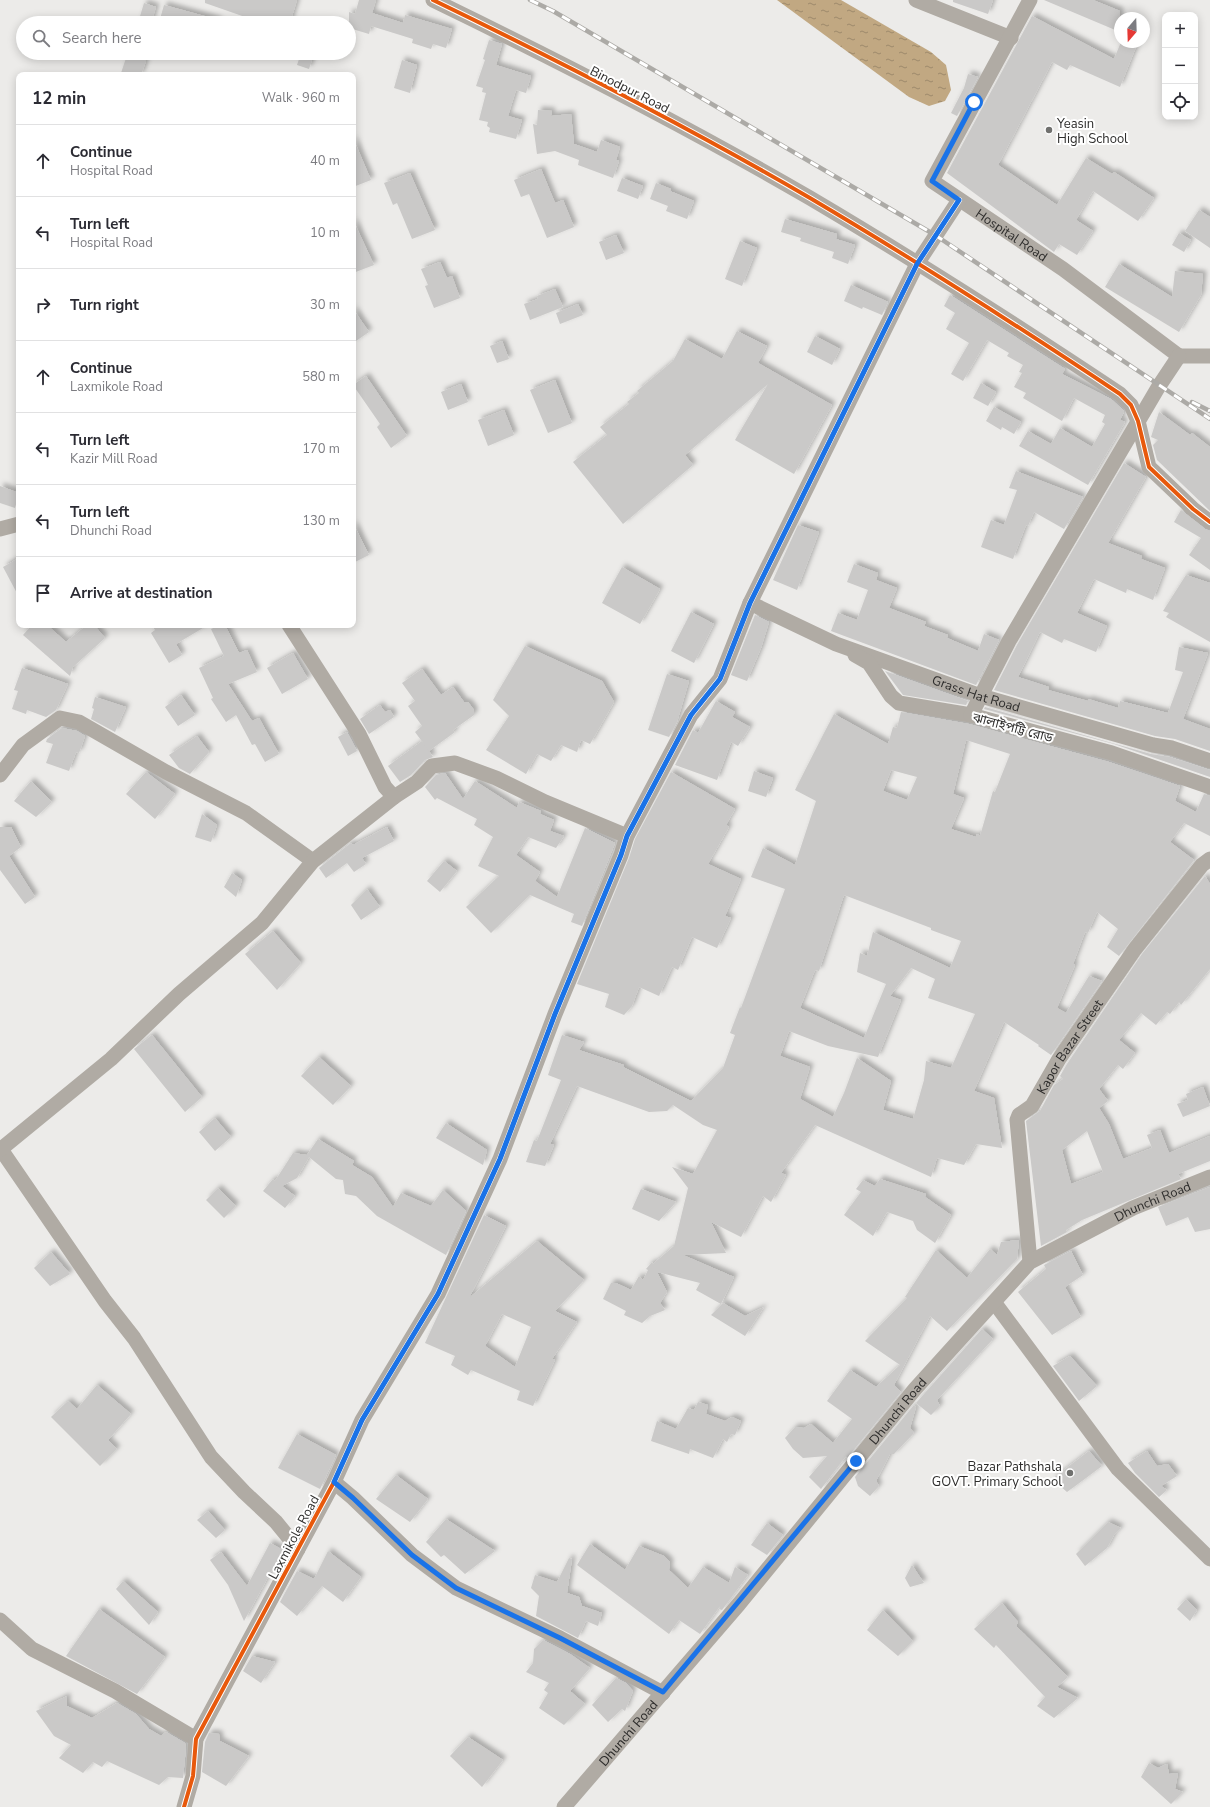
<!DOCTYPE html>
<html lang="en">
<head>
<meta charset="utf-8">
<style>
  :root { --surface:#fff; --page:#f7f7f7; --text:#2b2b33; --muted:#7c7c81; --line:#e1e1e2 }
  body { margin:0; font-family:"Nunito Sans","Noto Sans Bengali",sans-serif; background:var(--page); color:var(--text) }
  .controls { position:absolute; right:12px; top:12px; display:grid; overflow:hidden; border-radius:8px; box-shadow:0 2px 10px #0003 }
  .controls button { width:36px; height:36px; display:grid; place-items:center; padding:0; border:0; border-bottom:1px solid var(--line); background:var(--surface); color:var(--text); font:20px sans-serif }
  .compass { position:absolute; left:1114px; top:12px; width:36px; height:36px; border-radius:50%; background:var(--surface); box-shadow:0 2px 10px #0003; rotate:199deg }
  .stop { position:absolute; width:12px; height:12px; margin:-9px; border:3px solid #1a73e8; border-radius:50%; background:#fff }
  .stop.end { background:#1a73e8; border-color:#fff; box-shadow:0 1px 4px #0008 }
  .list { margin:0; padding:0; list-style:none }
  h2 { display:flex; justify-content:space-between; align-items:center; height:52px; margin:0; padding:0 16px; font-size:17px }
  h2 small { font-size:13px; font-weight:400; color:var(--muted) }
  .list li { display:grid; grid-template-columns:26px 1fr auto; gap:12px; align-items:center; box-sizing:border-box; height:72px; padding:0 16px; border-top:1px solid var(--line) }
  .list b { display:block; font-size:15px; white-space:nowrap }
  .list p { margin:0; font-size:13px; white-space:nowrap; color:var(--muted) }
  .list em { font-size:13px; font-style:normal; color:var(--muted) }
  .icon { flex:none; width:22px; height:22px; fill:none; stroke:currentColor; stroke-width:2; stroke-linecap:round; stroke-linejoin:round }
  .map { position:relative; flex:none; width:1210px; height:1807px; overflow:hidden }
  .search { position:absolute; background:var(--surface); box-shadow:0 2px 10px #0003; left:16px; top:16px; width:340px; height:44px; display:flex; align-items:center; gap:10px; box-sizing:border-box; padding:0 14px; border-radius:22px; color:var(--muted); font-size:15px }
  .panel { position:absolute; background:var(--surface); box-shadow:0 2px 10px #0003; left:16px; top:72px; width:340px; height:556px; border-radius:8px }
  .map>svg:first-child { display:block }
</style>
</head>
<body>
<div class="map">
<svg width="1210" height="1807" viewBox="0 0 1210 1807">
  <defs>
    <pattern id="water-ripples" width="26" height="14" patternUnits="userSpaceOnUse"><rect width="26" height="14" fill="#c1a882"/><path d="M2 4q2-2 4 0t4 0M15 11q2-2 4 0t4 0" fill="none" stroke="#9d896b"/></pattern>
    <filter id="shadow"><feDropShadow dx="3.5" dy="-3.5" stdDeviation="2" flood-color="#0004"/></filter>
  </defs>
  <rect width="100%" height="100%" fill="#ecebe9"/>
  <path fill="url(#water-ripples)" d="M777,0H841L931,52L946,65L951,90L945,101L929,106L909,97Z"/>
  <path fill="#cac9c8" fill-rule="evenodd" filter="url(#shadow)" d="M205,0H297L290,23H247L248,18L205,3Z
    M359,0H376L372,13L403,23L405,15L452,29L446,48L433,44L431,49L412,43L413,39L371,26L369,34L349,28V12L355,14Z
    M953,0H993L988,14L953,2Z
    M1044,0H1093L1120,11V32Z
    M144,3L156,7L151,23H138Z
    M164,5L219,20L218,23H174L160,19Z
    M1032,16L1114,59L1121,42H1138L1120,87L1070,65L1067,70L1052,62L998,165L1057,205L1086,158L1112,174L1114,172L1154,198L1138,221L1093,191L1076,220L1093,231L1077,255L1059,244L1054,252L947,173Z
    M489,40L502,44L496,65L531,76L526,93L516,90L508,116L522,120L516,139L489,132L490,128L487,126L488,122L479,120L486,93L482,92L483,88L476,86L485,60L483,59Z
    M301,53H314L309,69L297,65Z
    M127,55L146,61L141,75H128L121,73Z
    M402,60L417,65L410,93L394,88Z
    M968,74L978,77L957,116L951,113L964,88Z
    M538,110L552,111L551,116L571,114L574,144L597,152L601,140L620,147L616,160L619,161L613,178L578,165L579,160L555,151L537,154L533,124L537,125Z
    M353,138L371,180L353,187Z
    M541,169L555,203L563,200L574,227L547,238L529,194L521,197L514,180Z
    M410,173L435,230L412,239L397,203L393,205L384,183Z
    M622,178L643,186L638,199L617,191Z
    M656,183L671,189L670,191L694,201L687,219L666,211L668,206L650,199Z
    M1199,210L1210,217V248L1185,231Z
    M785,219L837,234L836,239L855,245L848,264L832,258L834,252L800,241L801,238L781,232Z
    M353,220L374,265L353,273Z
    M1179,233L1191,240L1184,252L1172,245Z
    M616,235L624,253L606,260L599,242Z
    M740,241L757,248L742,286L725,279Z
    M440,262L447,278L452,276L460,298L434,308L425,286L428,285L421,269Z
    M1119,264L1172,297L1175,271L1203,274L1201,295L1179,332L1105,287Z
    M851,285L888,302L882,315L863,307L862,309L844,301Z
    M555,289L563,307L530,320L524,304L538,299L537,296Z
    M950,295L1065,369L1062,374L1111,399L1123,410L1124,412L1120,420L1125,422L1088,485L1019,446L1028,431L1051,444L1060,428L1092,447L1105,424L1102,422L1105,415L1074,398L1062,421L1023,398L1026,393L1014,387L1022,373L1019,372L1023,365L1007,356L1009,353L987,340L963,381L951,374L969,343L946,329L955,313L944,306Z
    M578,304L583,315L560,324L556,313Z
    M353,309L369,332L353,343Z
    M737,331L767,346L758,363L832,405L794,474L735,440L768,384L685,455L693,465L623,524L573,462L607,435L600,427L629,404L627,402L639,393L637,391L673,361L685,339L722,359Z
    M815,336L840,349L832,365L807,352Z
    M502,341L509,359L497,363L490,346Z
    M366,376L407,436L391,448L377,427L380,424L353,385Z
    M555,380L572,423L548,433L530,390Z
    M981,383L996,392L988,406L973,398Z
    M461,384L468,402L448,410L441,392Z
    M994,407L1021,422L1014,434L1002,427L1001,430L986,421Z
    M504,410L514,435L488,446L478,420Z
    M1159,412L1190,435L1192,433L1210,447V511L1157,460L1153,445L1158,440L1151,437Z
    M1124,463L1146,477L1108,543L1142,556L1141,559L1165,568L1153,600L1127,589L1126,593L1094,579L1077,613L1107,626L1096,652L1064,639L1062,643L1040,632L1018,677L1049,687L1048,690L1088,701V699L1118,708L1120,701L1168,713L1183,672L1175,670L1179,647L1208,653L1183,719L1210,729V751L1175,739L1155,736L994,690L1017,645Z
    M1016,471L1083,497L1064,529L1034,512L1028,526L1026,525L1013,559L981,547L991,520L1004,525L1017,490L1009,488Z
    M0,486L19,493L15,508L0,503Z
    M1181,510L1205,529L1210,531V570L1189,555L1201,538L1174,522Z
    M353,523L369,555L353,563Z
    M798,525L819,532L797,590L773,580Z
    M19,558V597L3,567Z
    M854,564L878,573L876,580L897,588L889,608L926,622L924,626L948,635L947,638L978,651L984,634L999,640L976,685L831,631L838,613L857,620L868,590L847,582Z
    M622,567L660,589L640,624L602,603Z
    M1186,575L1210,583V642L1166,617L1169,613L1163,611Z
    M691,612L714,624L694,663L671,651Z
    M755,615L769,622L761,648L747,681L731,675Z
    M32,625H47L66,642L87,625H94L105,638L73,667L70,676L23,635Z
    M152,625H208L176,644L182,655L169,663L151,633L155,630Z
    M220,625H225L239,653L247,650L257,672L228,684L252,721L259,718L279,754L265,762L255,744L252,745L236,715L226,722L211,699L213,698L199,668L224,656L211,629Z
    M525,646L602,681L614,702L590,744L581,740L577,752L561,745L551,761L537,754L526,774L486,750L509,716L493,700Z
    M293,653L308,679L282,694L267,668Z
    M22,668L68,684L56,710L46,717L27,710L26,714L12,709L18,691L14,690Z
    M422,669L441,695L453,687L464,702H468L474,710V715L453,730L455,732L429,751L415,732L422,726L408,706L415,701L402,683Z
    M885,671L968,701L966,705L903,695Z
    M667,674L689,681L677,722L669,737L648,730Z
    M181,695L195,715L178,726L165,707Z
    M95,697L126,707L115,732L91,719L94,709L92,708Z
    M716,701L735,712L732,717L750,727L738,746L731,742L717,780L675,765L693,730L698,733Z
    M380,705L385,712L390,710L394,717L369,734L360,719Z
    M985,707L1151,754L1170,757L1210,770V777L1114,744L984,709Z
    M901,712L969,724L1109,762L1180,786L1175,801L1196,812L1204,794L1210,796V836L1184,823L1170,842L1194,860L1119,956L1107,947L1118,929L1097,912L1088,933L1085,932L1073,964L1075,965L1057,1008L1066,1013L1089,976L1102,981L1051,1055L1038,1046L1039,1045L1004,1022L974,1091L994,1098L1002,1148L976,1144L964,1165L937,1158L931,1177L815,1125L781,1173L786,1175L771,1202L763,1196L741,1237L711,1222L726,1253L683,1255L734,1277L721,1304L696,1290L700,1283L657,1272L667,1292L660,1303L665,1310L650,1316L642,1323L624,1315L626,1311L603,1299L611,1283H616L631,1290L639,1276L643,1280L648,1270L646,1269L652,1262L653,1264L674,1246L688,1188L672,1167L693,1174L717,1130L703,1125L673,1105L667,1111L649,1112L577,1086L550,1144L554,1145L545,1166L526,1162L534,1140L537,1141L561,1080L548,1075L562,1035L584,1042L579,1050L624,1065L623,1067L691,1101L723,1068L735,1035L730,1033L740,1007L741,1008L785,889L751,877L763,848L795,865L816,801L795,790L824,733L834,714L888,744L893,727L897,728ZM966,740L1010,754L995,792L993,791L980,836L977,834L976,837L951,829L964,798L953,794ZM891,770L917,777L907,800L883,791ZM844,895L931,928V930L961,941L950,968L873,932L867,956L860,953L857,972L886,984L864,1038L800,1008L815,970L819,971ZM911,968L935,979L928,998L975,1014L951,1068L926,1061L924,1080L913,1119L883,1110L891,1081L857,1058L844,1093L833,1117L800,1099L810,1067L780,1056L789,1031L828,1046L878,1057L901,1000L890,996Z
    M62,728L77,731L85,736L79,753L76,752L69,771L46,763L53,744L46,742L47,739Z
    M347,732L357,751L348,756L338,737Z
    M197,736L209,752L190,774L179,768L169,755Z
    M422,741L433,757L425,760L411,775L400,782L388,766Z
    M754,771L773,778L766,797L748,791Z
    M146,772L175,794L155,819L126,794Z
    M671,772L735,809L726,825L729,827L708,864L741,879L725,916L731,918L717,948L692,937L678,970L672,967L659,996L639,987L632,1006L624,1015L605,1007L609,994L577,984L629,858L635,839Z
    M445,773L463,799L475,781L517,808L519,802L541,811L540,814L554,820L550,831L564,836L556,848L528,837L516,855L540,872L535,881L557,897L585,828L615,843L582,926L571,922L574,914L530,895L491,933L466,907L499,876L478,866L493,837L474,825L477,819L437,798L435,800L425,787L436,775Z
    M31,781L52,802L36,817L14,801Z
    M202,814L217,825L211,842L195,837Z
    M0,827H11L21,847L9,856L35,897L25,904L0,870Z
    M387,827L394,841L362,858L366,864L354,872L347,863L326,878L319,868L351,843L353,845Z
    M444,861L457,871L440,892L427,881Z
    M232,873L242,880L236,897L224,887Z
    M1205,876L1210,884V969L1181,1005L1179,1002L1170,1014L1167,1012L1156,1025L1141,1013L1119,1040L1135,1053L1123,1069L1118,1065L1099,1089L1108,1101L1099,1108L1109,1124L1123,1159L1152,1148L1147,1135L1160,1130L1169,1153L1210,1136V1161L1178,1174L1181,1179L1082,1220L1066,1230L1067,1232L1041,1246L1026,1121L1040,1111L1054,1085L1063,1079L1060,1076L1067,1064L1142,954ZM1087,1131L1103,1172L1071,1184L1062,1150Z
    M367,889L380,907L361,920L351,905Z
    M273,931L301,963L277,990L245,954Z
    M152,1035L202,1097L185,1112L134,1049Z
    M319,1057L351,1086L333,1105L301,1076Z
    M1203,1087L1210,1106L1183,1117L1177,1104L1188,1100L1186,1094Z
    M215,1118L231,1137L215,1151L199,1132Z
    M446,1123L487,1150L483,1165L436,1138Z
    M318,1139L354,1161L352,1165L372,1177L393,1207L401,1193L431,1206L443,1190L466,1211L446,1255L377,1216L356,1196L345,1194L343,1180L336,1179L309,1157L297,1178L282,1186L295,1196L285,1208L263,1191L273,1179L275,1181L293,1153L307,1155Z
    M880,1179L926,1194L925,1197L951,1215L935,1243L917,1230L913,1221L887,1212L873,1236L844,1215L861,1192L856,1189L863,1180L875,1186Z
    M1210,1187V1229L1195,1232L1188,1217L1166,1226L1158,1207Z
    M218,1188L236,1206L224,1218L206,1200Z
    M641,1189L676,1202L659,1221L632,1209Z
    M484,1215L506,1226L469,1298L537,1241L584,1280L555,1311L577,1322L552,1359L555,1360L533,1406L517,1400L520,1391L471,1370L468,1375L451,1365L455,1356L425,1343ZM502,1314L531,1327L515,1367L485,1346Z
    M1019,1240L1017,1259L947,1331L930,1316L894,1385L901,1392L847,1458L846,1456L821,1489L809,1477L827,1456L803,1458L793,1449L785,1438L795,1427L804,1428L811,1424L833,1443L852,1419L827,1401L850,1370L876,1387L900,1365L865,1341L907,1298L905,1297L936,1250L967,1278L990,1249L997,1255L1001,1242Z
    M1071,1251L1083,1275L1065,1287L1081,1317L1052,1335L1018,1292L1046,1269L1044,1265Z
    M51,1252L70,1274L50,1286L34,1268Z
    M723,1303L745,1316L764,1307L745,1336L711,1315Z
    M982,1329L993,1339L937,1400L940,1406L931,1415L916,1403Z
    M1070,1356L1097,1386L1079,1401L1053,1366Z
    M97,1385L131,1414L108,1440L117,1449L100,1466L51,1417L68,1401L77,1409Z
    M698,1402L708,1405L706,1414L725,1421L732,1417L741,1421L735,1435L731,1434L727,1442L723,1439L713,1458L690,1449L689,1454L651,1441L657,1421L676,1429L688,1408L694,1410Z
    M914,1405L916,1407L910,1428L914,1433L894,1454H890L876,1481L879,1486L870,1496L858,1486L855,1477Z
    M297,1434L336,1455L320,1489L278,1468Z
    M1089,1451L1102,1466L1082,1481L1067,1492L1052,1479Z
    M1147,1451L1157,1466L1168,1464L1177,1476L1161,1486L1167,1490L1159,1497L1135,1473L1128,1463Z
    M396,1475L428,1499L410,1522L376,1499Z
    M208,1511L225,1530L216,1538L197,1520Z
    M446,1519L495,1551L465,1574L444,1555L441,1557L426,1542Z
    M1108,1522L1121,1528L1114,1535L1107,1548L1085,1566L1076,1554Z
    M767,1523L783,1535L767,1555L751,1545Z
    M270,1543L283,1550L244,1621L228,1585L210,1560L221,1552L247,1586Z
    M590,1544L625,1570L639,1546L664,1556L670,1562L669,1570L688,1588L703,1567L729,1583L735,1567L748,1575L722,1610L719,1609L720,1606L700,1634L679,1620L669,1634L577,1565Z
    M328,1551L361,1577L343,1602L322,1586L297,1616L280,1602L297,1571L314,1579Z
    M569,1558L572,1559L567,1593L579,1597L582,1606L602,1613L598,1626L586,1621L578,1638L536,1616L539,1596L531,1588L535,1575L557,1582Z
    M912,1565L924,1583L910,1587L905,1578Z
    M123,1581L158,1612L149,1625L116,1589Z
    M1186,1599L1197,1610L1190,1621L1177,1609Z
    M1002,1603L1018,1622L1016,1626L1068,1677L1057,1687L1078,1698L1054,1718L1037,1706L1045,1697L996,1645L994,1648L974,1629Z
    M99,1609L165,1657L137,1694L66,1656Z
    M883,1610L913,1641L898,1656L867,1630Z
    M543,1640L570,1654L590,1668L570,1691L585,1704L564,1725L539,1708L548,1693L544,1690L549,1683L526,1672L533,1663L534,1649Z
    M252,1656L275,1662L261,1683L243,1671Z
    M616,1678L626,1683L633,1691L625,1711L622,1709L608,1722L592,1705Z
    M67,1696V1706L92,1718L117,1703L136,1714L149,1729L161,1736L166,1732L185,1743L186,1747L183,1778L168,1777L159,1785L107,1761L102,1767L93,1762L83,1773L59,1758L71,1745L54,1736L36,1711Z
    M209,1733L219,1734L220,1741L249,1756L226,1786L202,1772L205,1742Z
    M468,1737L503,1760L482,1787L450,1756Z
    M1149,1763L1158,1768L1167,1764L1169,1774L1178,1773L1175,1789L1183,1792L1171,1804L1141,1777Z"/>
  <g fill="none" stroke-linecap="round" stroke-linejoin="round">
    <g stroke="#b0aba4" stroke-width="15">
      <path d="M433,0C561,62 688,127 810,198C915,260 1018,326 1120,394L1131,405L1138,421L1149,467L1193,509L1210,522"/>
      <path d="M916,0L1011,38"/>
      <path id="s1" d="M1030,0L932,181L1063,269L1179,356"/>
      <path d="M1179,356H1210"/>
      <path d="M0,529L19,524"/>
      <path id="s2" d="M750,603L836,644L981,696L1153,745L1172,748L1210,761"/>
      <path d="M289,625L359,734L385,787L394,797L417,782L432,766L455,763L496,778L545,802L627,836"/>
      <path d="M855,655L869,663L891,696L899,703L971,715L1112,753L1210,787"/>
      <path d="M971,715L1009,641L1159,386L1179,356"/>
      <path d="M0,775L23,745L60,718L79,722L166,772L246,813L313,861"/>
      <path d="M0,1148L105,1301L134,1338L211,1457L244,1492L276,1522L298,1549"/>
      <path d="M1,1149L111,1059L179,994L262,923L313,861L394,797"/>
      <path id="s3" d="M1030,1262L1017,1120L1019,1115L1032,1106L1059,1059L1135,949L1202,865L1210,859"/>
      <path d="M994,1302L1118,1469L1210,1559"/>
      <path d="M334,1482L353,1498L412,1555L456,1588L560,1638L663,1693"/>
      <path d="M0,1620L32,1649L115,1691L196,1739"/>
      <path d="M184,1807L193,1776L196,1739L334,1482L362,1420L438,1294L500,1159L555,1014L621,855L627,836L691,715L720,679L750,603L917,264L959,200"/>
      <path id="s4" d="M564,1807L739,1604L915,1389L1030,1262L1133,1208L1210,1177"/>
    </g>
    <defs>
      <path id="rail" d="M530,0L553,11L935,235L1210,419
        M1192,402L1210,411"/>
    </defs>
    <use href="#rail" stroke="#acaaa6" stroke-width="4.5"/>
    <use href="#rail" stroke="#fff" stroke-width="3" stroke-dasharray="9" stroke-linecap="butt"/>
    <defs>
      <path id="cycleway" d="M433,0C561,62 688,127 810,198C915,260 1018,326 1120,394L1131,405L1138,421L1149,467L1193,509L1210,522
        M184,1807L193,1776L196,1739L334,1482L362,1420L438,1294L500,1159L555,1014L621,855L627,836L691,715L720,679L750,603L917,264L959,200"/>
    </defs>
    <use href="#cycleway" stroke="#fff" stroke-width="6"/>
    <use href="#cycleway" stroke="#e8590c" stroke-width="4"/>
  </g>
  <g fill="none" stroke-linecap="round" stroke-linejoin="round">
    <path stroke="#1a73e8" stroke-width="5" d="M856,1461L663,1692L560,1638L456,1588L412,1555L353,1498L334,1482L362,1420L438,1294L500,1159L555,1014L621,855L627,836L691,715L720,679L750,603L917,264L959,200L932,181L974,102"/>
  </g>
  <g fill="#70706e" stroke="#fff" stroke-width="1.5">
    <circle cx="1049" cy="130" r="4"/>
    <circle cx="1070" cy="1473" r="4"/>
  </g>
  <g text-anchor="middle" stroke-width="4" stroke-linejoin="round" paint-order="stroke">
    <g font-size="13" fill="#2e2d2c" stroke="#fff">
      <text transform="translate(630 89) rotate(27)" y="5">Binodpur Road</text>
      <text dy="5" stroke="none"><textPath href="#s1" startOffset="302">Hospital Road</textPath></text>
      <text dy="5" stroke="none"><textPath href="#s2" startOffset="244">Grass Hat Road</textPath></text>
      <text transform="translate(1013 727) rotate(15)" y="5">ঝালাইপট্টি রোড</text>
      <text dy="5" stroke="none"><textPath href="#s3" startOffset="234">Kapor Bazar Street</textPath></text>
      <text dy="5" stroke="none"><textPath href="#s4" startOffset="854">Dhunchi Road</textPath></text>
      <text dy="5" stroke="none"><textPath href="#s4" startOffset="518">Dhunchi Road</textPath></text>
      <text transform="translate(293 1537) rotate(-62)" y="5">Laxmikole Road</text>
      <text dy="5" stroke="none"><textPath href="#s4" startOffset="98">Dhunchi Road</textPath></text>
    </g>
    <g font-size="13" fill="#2e2d2c" stroke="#fff" text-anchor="start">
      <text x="1057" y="128">Yeasin<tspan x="1057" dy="15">High School</tspan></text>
      <text x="1062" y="1471" text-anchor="end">Bazar Pathshala<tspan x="1062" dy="15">GOVT. Primary School</tspan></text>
    </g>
  </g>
</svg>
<div class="controls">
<button>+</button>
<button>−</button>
<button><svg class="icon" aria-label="locate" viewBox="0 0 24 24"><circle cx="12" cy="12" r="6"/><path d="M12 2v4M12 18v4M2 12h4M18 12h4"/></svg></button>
</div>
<svg class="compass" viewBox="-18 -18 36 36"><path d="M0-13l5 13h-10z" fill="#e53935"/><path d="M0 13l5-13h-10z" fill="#7c7c81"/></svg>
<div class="stop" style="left:974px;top:102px"></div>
<div class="stop end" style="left:856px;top:1461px"></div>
<div class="search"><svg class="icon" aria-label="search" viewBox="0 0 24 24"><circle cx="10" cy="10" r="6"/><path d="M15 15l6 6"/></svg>Search here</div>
<section class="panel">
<h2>12 min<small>Walk · 960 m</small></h2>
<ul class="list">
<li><svg class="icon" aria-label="ahead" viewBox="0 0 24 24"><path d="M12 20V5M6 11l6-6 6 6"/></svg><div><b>Continue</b><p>Hospital Road</p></div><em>40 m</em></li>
<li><svg class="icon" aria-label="left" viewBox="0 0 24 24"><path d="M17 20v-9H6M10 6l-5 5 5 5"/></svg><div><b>Turn left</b><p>Hospital Road</p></div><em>10 m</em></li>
<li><svg class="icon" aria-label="right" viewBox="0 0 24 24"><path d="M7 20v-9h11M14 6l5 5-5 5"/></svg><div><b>Turn right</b></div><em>30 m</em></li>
<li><svg class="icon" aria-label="ahead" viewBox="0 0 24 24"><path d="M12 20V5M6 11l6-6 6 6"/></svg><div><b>Continue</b><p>Laxmikole Road</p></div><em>580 m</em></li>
<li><svg class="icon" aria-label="left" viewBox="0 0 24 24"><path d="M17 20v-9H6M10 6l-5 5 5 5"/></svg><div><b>Turn left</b><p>Kazir Mill Road</p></div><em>170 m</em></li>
<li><svg class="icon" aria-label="left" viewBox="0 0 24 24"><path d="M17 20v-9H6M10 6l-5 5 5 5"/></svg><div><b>Turn left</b><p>Dhunchi Road</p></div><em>130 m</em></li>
<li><svg class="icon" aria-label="arrive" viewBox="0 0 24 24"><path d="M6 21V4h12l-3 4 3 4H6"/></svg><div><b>Arrive at destination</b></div></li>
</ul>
</section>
</div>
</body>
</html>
